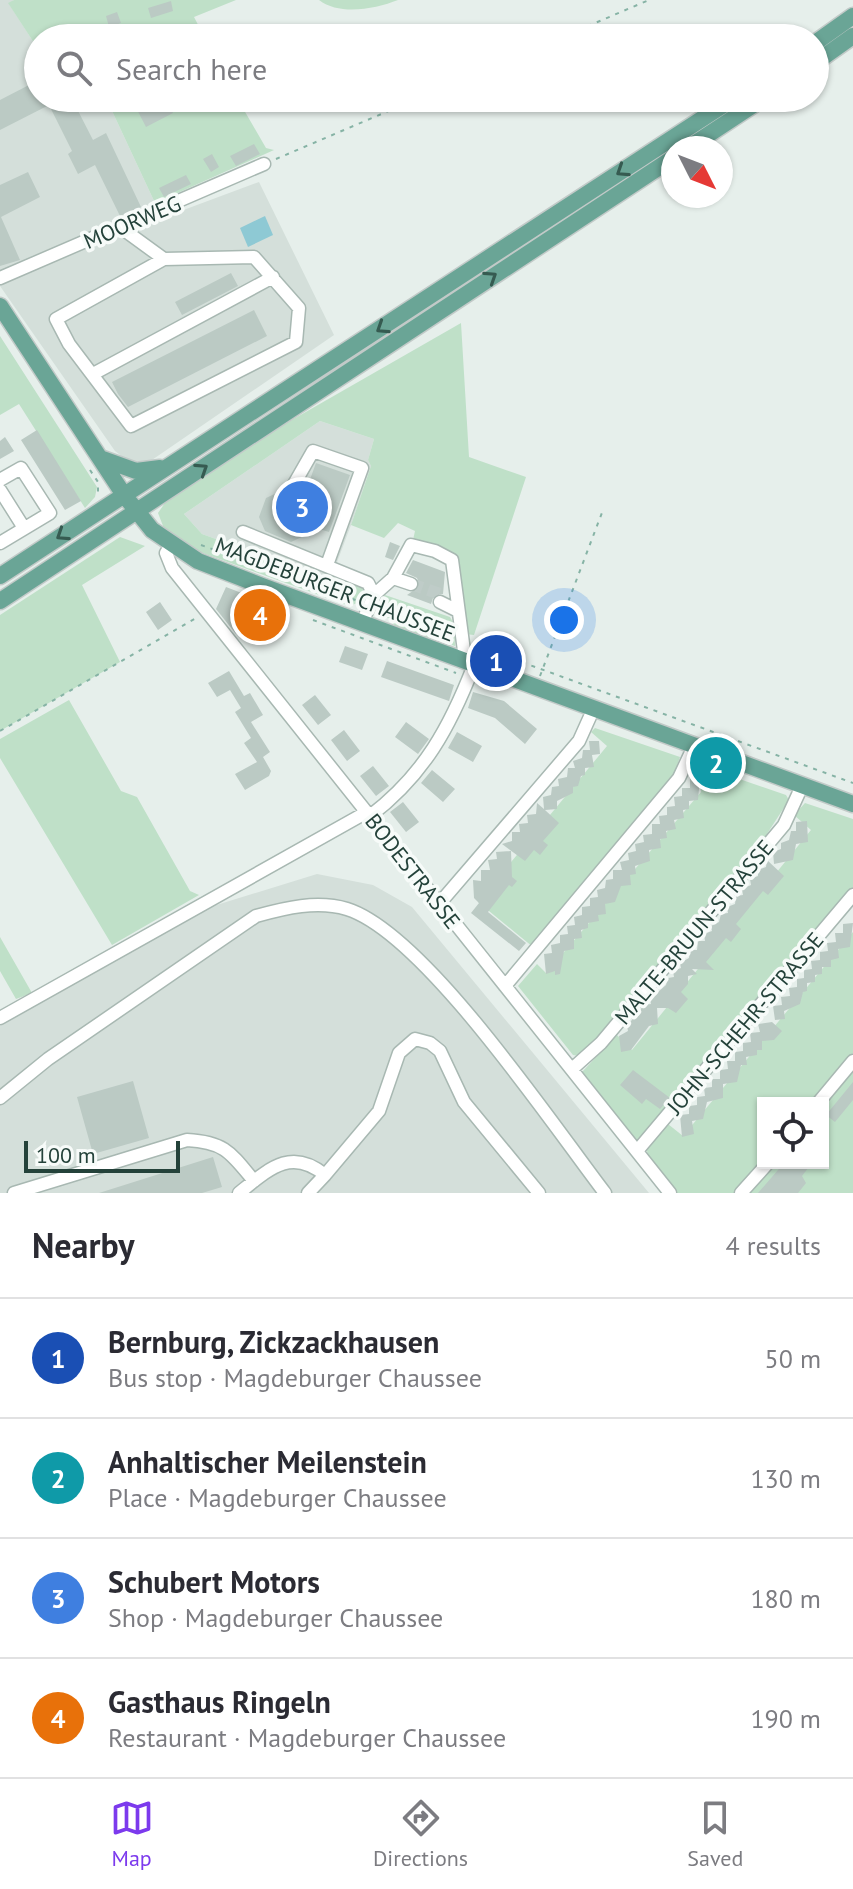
<!DOCTYPE html>
<html lang="en">
<head>
<meta charset="utf-8">
<style>
  :root { --surface:#fff; --page:#f2f2f3; --text:#2b2b33; --muted:#7c7c81; --line:#e1e1e2; --accent:#7c3aed }
  body { margin:0; font-family:"PT Sans",sans-serif; background:var(--page); color:var(--text) }
  .controls { position:absolute; right:24px; bottom:24px; display:grid; overflow:hidden; border-radius:0px; box-shadow:0 2px 6px #0004 }
  .controls button { width:72px; height:72px; display:grid; place-items:center; padding:0; border:0; border-bottom:2px solid var(--line); background:var(--surface); color:var(--text); font:40px sans-serif }
  .compass { position:absolute; left:661px; top:136px; width:72px; height:72px; border-radius:50%; background:var(--surface); box-shadow:0 2px 6px #0004; rotate:132deg }
  .scale { position:absolute; left:24px; bottom:20px; width:156px; box-sizing:border-box; padding-left:8px; border:4px solid #24423a; border-top:0; font-size:22px; line-height:28px; white-space:nowrap; color:#24423a; -webkit-text-stroke:6px #f7fbf9; paint-order:stroke }
  .you { position:absolute; left:564px; top:620px; width:28px; height:28px; margin:-20px; border:6px solid #fff; border-radius:50%; background:#1a73e8; box-shadow:0 0 0 12px #1a73e833 }
  .badge { display:grid; place-items:center; width:52px; height:52px; border-radius:50%; background:var(--accent); color:#fff; font-size:26px; font-weight:700 }
  .pin { position:absolute; translate:-50% -50%; border:4px solid #fff; box-shadow:0 2px 8px #0006 }
  .list { margin:0; padding:0; list-style:none }
  h2 { display:flex; justify-content:space-between; align-items:center; height:104px; margin:0; padding:0 32px; font-size:34px }
  h2 small { font-size:26px; font-weight:400; color:var(--muted) }
  .list li { display:grid; grid-template-columns:52px 1fr auto; gap:24px; align-items:center; box-sizing:border-box; height:120px; padding:0 32px; border-top:2px solid var(--line) }
  .list b { display:block; font-size:30px; white-space:nowrap }
  .list p { margin:0; font-size:26px; white-space:nowrap; color:var(--muted) }
  .list em { font-size:26px; font-style:normal; color:var(--muted) }
  .icon { flex:none; width:44px; height:44px; fill:none; stroke:currentColor; stroke-width:2; stroke-linecap:round; stroke-linejoin:round }
  .map { position:relative; flex:none; width:853px; height:1193px; overflow:hidden }
  .search { position:absolute; background:var(--surface); box-shadow:0 2px 6px #0004; left:24px; right:24px; top:24px; height:88px; display:flex; align-items:center; gap:20px; box-sizing:border-box; padding:0 28px; border-radius:44px; color:var(--muted); font-size:30px }
  .sheet { height:584px; background:var(--surface) }
  nav { display:flex; justify-content:space-around; align-items:center; box-sizing:border-box; height:112px; border-top:2px solid var(--line); background:var(--surface); font-size:22px; color:var(--muted) }
  nav a { display:grid; justify-items:center; gap:4px }
  nav .on { color:var(--accent) }
  .map>svg:first-child { display:block }
</style>
</head>
<body>
<div class="map">
<svg width="853" height="1193" viewBox="0 0 853 1193">
  <rect width="100%" height="100%" fill="#e6efeb"/>
  <path fill="#d4dfda" d="M0,0H14L9,4L38,49V98H106L162,218L259,182L334,335L149,462L128,461L115,451L0,286Z
    M320,421L374,439L368,460L371,466L351,525L333,573L326,579L202,534L184,514Z
    M317,874L373,885L412,907L649,1193H0V1026L194,912Z"/>
  <path fill="#bfe0c8" d="M14,0H236L194,17L205,38H38V49L8,3Z
    M319,0H398C375,9 340,16 319,0Z
    M106,98H237L266,148L274,150L155,203Z
    M461,323L469,457L526,477L474,635L465,634L458,555L413,540L415,531L398,523L384,538L351,525L371,466L368,460L374,439L320,421L184,514L202,534L326,579L333,573L365,587L367,590L364,600L350,606L189,548L165,531L158,513L167,500L290,421Z
    M0,336L97,487L95,497L85,508L19,404L0,415Z
    M120,537L145,546L82,585L120,662L0,731V615Z
    M385,595L450,617L454,624L455,646L396,627L379,608L381,599Z
    M69,700L121,791L137,797L190,891L199,895L112,945L0,758V739Z
    M595,728L680,757L671,783L533,947L478,902L607,746L591,732Z
    M696,764L786,795L789,800L761,843L603,1035L579,1056L573,1055L518,986L537,964L546,973L701,792L700,778L705,771Z
    M805,803L853,819V890L639,1140H636L582,1072L617,1035L632,1050L811,830L794,815Z
    M853,932V1053L810,1103H763V1158L734,1193H677L648,1159L647,1150L668,1124L683,1136Z
    M0,937L32,993L16,999L0,971Z
    M853,1069V1193H748L773,1163H823V1104Z"/>
  <path fill="#8ec9d4" d="M265,216L273,235L248,247L240,228Z"/>
  <path fill="#bbcac4" d="M171,1L173,11L151,18L148,8Z
    M117,12L121,23L109,27L106,16Z
    M38,73V98H62L56,101L60,110L74,103L93,140L106,133L141,207L120,216L95,165L78,174L68,154L72,151L49,105L0,130V100L29,85L26,79Z
    M131,98H165L173,113L146,127Z
    M254,144L260,154L236,166L230,156Z
    M212,154L219,167L211,172L203,159Z
    M28,172L40,197L1,217L20,260L0,266V185Z
    M186,175L191,184L164,197L159,188Z
    M231,273L238,286L182,315L175,302Z
    M254,310L267,336L128,407L118,394L112,382Z
    M37,430L81,501L65,510L21,440Z
    M5,437L14,451L0,459V441Z
    M316,463L350,475L329,532L310,526L306,535L291,542L265,531L259,517L266,498L285,489L289,494L304,496Z
    M390,542L400,546L393,560L385,557Z
    M413,560L445,572L443,594L434,595L431,604L407,595L420,586L417,578L406,573Z
    M226,587L289,611L281,633L242,619L236,634L216,609Z
    M160,602L172,620L158,630L146,612Z
    M345,646L368,654L362,670L339,662Z
    M387,661L454,685L449,701L381,677Z
    M229,671L244,696L250,693L263,715L251,722L270,752L263,757L271,771L269,776L245,790L235,774L257,762L244,743L251,738L235,712L241,708L230,690L217,697L208,683Z
    M473,692L504,701L537,729L525,744L495,718L468,708Z
    M315,695L331,715L318,725L302,705Z
    M406,722L429,739L418,754L395,737Z
    M344,730L360,751L347,761L331,740Z
    M457,732L482,746L473,762L448,748Z
    M589,741H599L600,754L592,755L594,767L585,768V775L581,776L578,786L573,787V793L557,801V809L545,810L559,823L543,841L548,845L540,855L534,850L525,861L502,844L512,841V832H520L519,824L528,823L527,815L536,814L537,803L544,809L543,797L551,795L552,787L559,786L558,779L567,777L568,768H575L573,761L582,758L583,750H590Z
    M373,766L389,786L376,796L360,776Z
    M432,770L455,789L443,802L421,783Z
    M700,778L698,800L689,801V809L683,810L684,818L674,820L676,829L666,831L667,838L660,839L661,848L649,850L650,861L635,866L636,874L630,875L631,885L621,886L615,902L605,904L606,914L598,915L599,921L588,923V928L581,930L582,938L574,939V949L564,951L560,974L555,975V971L546,974L544,954L552,953L551,945L560,943V935L568,934L567,926L575,925L574,917L582,915V907L590,906V898L598,897L597,890L605,888L606,880L613,879V870H622L620,862L629,860L628,853L636,851L635,844L644,842L643,835L652,834V824H660L659,816L667,815V807L675,806L674,797L682,796V788H690V779Z
    M403,802L419,822L406,832L390,812Z
    M807,821L808,842L796,844L793,860L774,864L773,852L781,849V843L789,840L791,831H796V822Z
    M511,851L512,877L517,881L512,887L509,885L488,912L526,943L519,951L471,913L479,903L474,898L473,880L481,881V870H490L488,860L497,859L496,852Z
    M767,860L784,876L768,895L763,891L736,924L741,929L731,942L726,938L706,962L714,970L692,969L697,974L688,976V984L681,992L688,999L676,1013L668,1008H657L658,1024L649,1026L631,1050L621,1052L619,1036L628,1031L627,1026L644,1005L651,1004L650,999L666,985L668,978L674,977L673,971L681,968L680,963L689,958L690,950H697L698,941H705L704,934L712,931L711,926L719,922L721,914L728,913L727,907L735,904L736,896L743,895L742,889L751,885L750,879L758,876V870L766,867Z
    M853,923L850,947L838,949L839,958L831,960V967H822V974L815,975V982L807,983V991L803,992L800,1004L784,1011L785,1019L775,1020L773,1006L782,1005L781,997L790,996L789,988L797,987V979L804,978V970L812,969L811,961L820,960V952L828,951L827,943L836,942L835,933H843V924Z
    M772,1022L782,1031L774,1040L762,1041V1050H757V1055L746,1057L747,1065H741L737,1082L723,1084V1098L707,1102L703,1119L692,1121L694,1134L682,1137L680,1115L689,1114V1106L697,1105V1097L705,1096L704,1088L712,1087V1079H720V1070L728,1069L727,1061H735V1052L743,1051V1043L751,1042L750,1033L760,1032L758,1024Z
    M633,1070L670,1098L660,1109L646,1099L642,1104L620,1085Z
    M133,1081L149,1138L93,1154L77,1097Z
    M853,1082V1100L835,1122L826,1115Z
    M213,1157L222,1187L202,1193H99Z
    M784,1163H812L802,1176L806,1183L798,1193H758Z"/>
  <g fill="none" stroke-linecap="round" stroke-linejoin="round">
    <path stroke="#bfccc8" stroke-width="12" stroke-dasharray="12 6" stroke-linecap="butt" d="M411,584L443,595"/>
    <defs>
      <path id="minor" d="M120,227L164,259L254,257L299,308L296,342L131,426L69,344L56,319L164,259
        M0,278L264,164
        M93,374L273,277
        M0,480L21,468L50,513L0,543
        M293,486L313,451L362,468L327,565
        M0,490L24,528
        M243,532L368,583L374,595
        M171,545L166,553L172,568L670,1193
        M393,578L411,545L435,551L452,560L464,651L462,660
        M440,602L456,610
        M362,623L374,595L393,578L411,584
        M370,816C424,775 450,727 474,665
        M439,904L579,741L593,710
        M505,986L679,778L694,746
        M0,1018L367,812
        M572,1069L601,1043L784,825L802,786
        M0,1098L48,1059L256,916C285,908 317,900 347,909C424,933 552,1124 605,1193
        M818,1103L853,1061
        M637,1151L853,895
        M325,1175L379,1111L399,1053L415,1039L430,1043L440,1051L464,1102L539,1193
        M14,1193L187,1140C225,1142 231,1153 254,1181
        M239,1193C269,1169 291,1147 325,1175L308,1193
        M741,1193L768,1163"/>
      <path id="major" d="M815,43L853,16
        M815,63L853,36
        M688,148L764,98
        M0,306L124,495L152,530L198,561L262,586L853,804
        M100,458L136,471L160,468
        M0,576L734,98
        M0,601L673,158"/>
    </defs>
    <use href="#minor" stroke="#a8b8b2" stroke-width="15"/>
    <use href="#major" stroke="#c2cac8" stroke-width="19"/>
    <path stroke="#86b3a5" stroke-width="2" stroke-dasharray="4 6" stroke-linecap="butt" d="M560,38L649,0
      M276,159L419,98
      M90,470L98,482V497
      M201,545L361,602
      M382,610L451,636
      M313,620L456,673
      M475,645L853,783
      M540,676L603,510
      M0,731L198,617"/>
    <use href="#minor" stroke="#fff" stroke-width="12"/>
    <use href="#major" stroke="#6aa596" stroke-width="16"/>
  </g>
  <defs><path id="oneway-chevron" d="M-2-3.5L2.5 0L-2 3.5" fill="none" stroke-width="1.6" stroke-linecap="round" stroke-linejoin="round" transform="scale(2)"/></defs>
  <g stroke="#365b51">
    <use href="#oneway-chevron" transform="translate(622 171) rotate(147)"/>
    <use href="#oneway-chevron" transform="translate(491 277) rotate(-33)"/>
    <use href="#oneway-chevron" transform="translate(382 328) rotate(147)"/>
    <use href="#oneway-chevron" transform="translate(202 469) rotate(-33)"/>
    <use href="#oneway-chevron" transform="translate(62 535) rotate(147)"/>
  </g>
  <g text-anchor="middle" stroke-width="7" stroke-linejoin="round" paint-order="stroke">
    <g font-size="22" fill="#24423a" stroke="#f7fbf9">
      <text transform="translate(132 222) rotate(-23)" y="8">MOORWEG</text>
      <text transform="translate(335 589) rotate(21)" y="8">MAGDEBURGER CHAUSSEE</text>
      <text transform="translate(413 871) rotate(52)" y="8">BODESTRASSE</text>
      <text transform="translate(694 932) rotate(-50)" y="8">MALTE-BRUUN-STRASSE</text>
      <text transform="translate(745 1023) rotate(-50)" y="8">JOHN-SCHEHR-STRASSE</text>
    </g>
  </g>
</svg>
<div class="controls">
<button><svg class="icon" aria-label="locate" viewBox="0 0 24 24"><circle cx="12" cy="12" r="6"/><path d="M12 2v4M12 18v4M2 12h4M18 12h4"/></svg></button>
</div>
<svg class="compass" viewBox="-18 -18 36 36"><path d="M0-13l5 13h-10z" fill="#e53935"/><path d="M0 13l5-13h-10z" fill="#7c7c81"/></svg>
<div class="scale">100 m</div>
<div class="you"></div>
<div class="pin badge" style="left:496px;top:661px;background:#1a4fb4">1</div>
<div class="pin badge" style="left:716px;top:763px;background:#0f9aa8">2</div>
<div class="pin badge" style="left:302px;top:507px;background:#3f7fe0">3</div>
<div class="pin badge" style="left:260px;top:615px;background:#e8710a">4</div>
<div class="search"><svg class="icon" aria-label="search" viewBox="0 0 24 24"><circle cx="10" cy="10" r="6"/><path d="M15 15l6 6"/></svg>Search here</div>
</div>
<section class="sheet">
<h2>Nearby<small>4 results</small></h2>
<ul class="list">
<li><span class="badge" style="background:#1a4fb4">1</span><div><b>Bernburg, Zickzackhausen</b><p>Bus stop · Magdeburger Chaussee</p></div><em>50 m</em></li>
<li><span class="badge" style="background:#0f9aa8">2</span><div><b>Anhaltischer Meilenstein</b><p>Place · Magdeburger Chaussee</p></div><em>130 m</em></li>
<li><span class="badge" style="background:#3f7fe0">3</span><div><b>Schubert Motors</b><p>Shop · Magdeburger Chaussee</p></div><em>180 m</em></li>
<li><span class="badge" style="background:#e8710a">4</span><div><b>Gasthaus Ringeln</b><p>Restaurant · Magdeburger Chaussee</p></div><em>190 m</em></li>
</ul>
</section>
<nav>
<a class="on"><svg class="icon" aria-label="map" viewBox="0 0 24 24"><path d="M3 6l6-2 6 2 6-2v14l-6 2-6-2-6 2zM9 4v14M15 6v14"/></svg>Map</a>
<a><svg class="icon" aria-label="directions" viewBox="0 0 24 24"><path d="M12 3l9 9-9 9-9-9zM9 14v-3h6M13 9l2 2-2 2"/></svg>Directions</a>
<a><svg class="icon" aria-label="saved" viewBox="0 0 24 24"><path d="M7 4h10v16l-5-4-5 4z"/></svg>Saved</a>
</nav>
</body>
</html>
